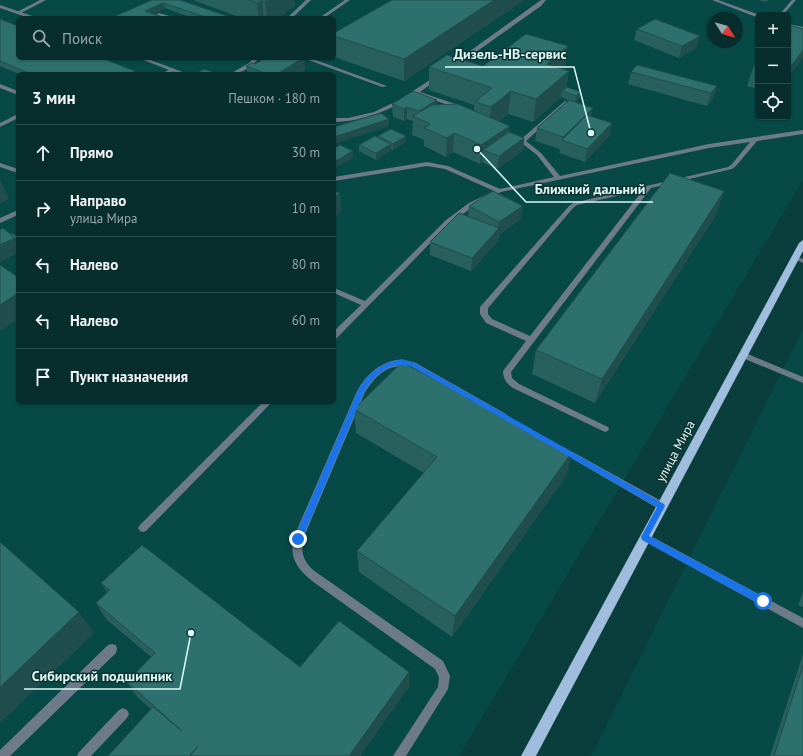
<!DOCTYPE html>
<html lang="ru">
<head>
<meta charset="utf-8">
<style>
  :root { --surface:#072e2d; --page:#103635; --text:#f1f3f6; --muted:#98a8aa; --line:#284a49 }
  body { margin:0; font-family:"PT Sans",sans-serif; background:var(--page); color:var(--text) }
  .controls { position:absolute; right:12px; top:12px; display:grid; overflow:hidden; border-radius:6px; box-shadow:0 1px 3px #0004 }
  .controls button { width:36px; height:36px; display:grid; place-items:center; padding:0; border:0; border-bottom:1px solid var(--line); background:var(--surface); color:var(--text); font:20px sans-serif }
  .compass { position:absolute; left:707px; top:12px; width:36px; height:36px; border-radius:50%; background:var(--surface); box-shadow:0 1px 3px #0004; rotate:127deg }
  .stop { position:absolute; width:12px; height:12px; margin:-9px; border:3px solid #1a73e8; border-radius:50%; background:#fff }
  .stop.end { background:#1a73e8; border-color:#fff; box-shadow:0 1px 4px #0008 }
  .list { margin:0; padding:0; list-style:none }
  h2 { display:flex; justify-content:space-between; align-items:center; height:52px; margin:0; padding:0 16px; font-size:17px }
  h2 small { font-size:13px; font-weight:400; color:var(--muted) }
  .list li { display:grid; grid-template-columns:26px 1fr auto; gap:12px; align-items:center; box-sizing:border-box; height:56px; padding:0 16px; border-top:1px solid var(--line) }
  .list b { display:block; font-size:15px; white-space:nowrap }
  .list p { margin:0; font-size:13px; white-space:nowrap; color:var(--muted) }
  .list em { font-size:13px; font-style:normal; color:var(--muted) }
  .icon { flex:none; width:22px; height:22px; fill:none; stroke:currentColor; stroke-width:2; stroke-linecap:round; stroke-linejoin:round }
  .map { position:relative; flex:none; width:803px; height:756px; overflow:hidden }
  .search { position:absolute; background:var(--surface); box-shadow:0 1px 3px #0004; left:16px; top:16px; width:320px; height:44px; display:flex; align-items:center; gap:10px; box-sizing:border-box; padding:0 14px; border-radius:6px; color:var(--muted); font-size:15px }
  .panel { position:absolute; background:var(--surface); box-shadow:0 1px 3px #0004; left:16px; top:72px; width:320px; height:332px; border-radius:6px }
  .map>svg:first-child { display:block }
</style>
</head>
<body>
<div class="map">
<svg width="803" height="756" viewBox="0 0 803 756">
  <rect width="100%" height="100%" fill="#093e3c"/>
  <path fill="#074946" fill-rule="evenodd" d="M0,0H803V180L459,756H0ZM758,15H788V117H758ZM18,18H334V58H18ZM713,18H737V42H713ZM18,74H334V402H18Z
    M803,329V756H591Z"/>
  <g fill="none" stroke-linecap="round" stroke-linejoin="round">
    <path fill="#6c7a89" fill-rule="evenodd" d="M40,0H46L21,13L17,12Z
      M306,0H311L292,18H287Z
      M345,0H350L324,18H319Z
      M541,0H546L541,6L456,66H452V64Z
      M712,0H718L760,15H758V17H756Z
      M792,0H796L783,15H779Z
      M159,13L173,17V18H166L157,15V14Z
      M788,24L803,27V29L788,26Z
      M254,58H259C252,66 242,74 230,74L249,63Z
      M303,58H310L387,86L382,87Z
      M172,68L175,70C171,74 167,74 161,74Z
      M436,76L439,78L438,79L420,92L464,107V109H460L416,94C390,110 365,121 334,122V118H348L374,112L399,100Z
      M0,84L18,91V95L0,88Z
      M565,101L567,102V104L526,141L541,153L560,176L709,144L803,130V134L757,141L736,166L732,169L651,188L511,372L512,378L519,384L608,427L609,429L608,431L605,432L513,388C507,384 503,379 503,371L526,341L486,323L480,314V307L569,206L573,203L728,167L732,164L750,142L709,148L501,192C461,209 437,236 408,266C384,290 360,314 337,338L334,339V331L361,305L334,293V288L365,301L446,220L469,203L494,191L445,169L427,166L334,181V177L427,162L448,166L500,189L554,177L537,155L519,141ZM643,190L530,336L492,319L488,314V308L573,208L577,205Z
      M18,114V118L0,127V123Z
      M0,163L18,169V173L0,167Z
      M18,210V215L0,223V218Z
      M793,256H795L803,259V263L792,258Z
      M743,352L803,377V383L740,357L739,355L740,353Z
      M396,360H404L416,363L506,414L507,416L506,418H500L411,367C388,363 377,374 365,392L303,539C301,553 303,560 313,570L443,661L450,676L448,689L406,756H393L438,687L439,677L435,669L312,581C297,568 290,559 293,539L357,391C366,375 378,364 396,360Z
      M263,402H272L146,531L143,532L140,531L138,528L140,525Z
      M562,446L665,503L667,506L665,509L662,510L659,509L559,451L558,449L559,447Z
      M645,533L803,618V628L642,540L640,537L642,534Z
      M112,644L116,645L117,649L116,653L10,756H0V750L108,645Z
      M123,708L127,710L129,714L127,718L91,756H77L79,752L119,710Z"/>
    <path fill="#6c7a89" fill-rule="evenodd" d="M0,5L35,17V18H29L0,8Z
      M138,58H145L188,74H180Z"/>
    <path fill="#a0bddd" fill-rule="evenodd" d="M803,240V251L536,756H521L799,243Z"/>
  </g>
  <path fill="#28605e" d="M152,0L233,18H192L165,8L153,14L111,18Z
    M194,0H294L295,7L286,11V13L278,18H242L195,1Z
    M392,0H524L404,81L334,57V33Z
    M758,0H768L766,2Z
    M0,19L136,74H19L0,66Z
    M637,29L696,48L679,58L634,40Z
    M568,46L564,69L567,87L580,98L575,102L592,117L612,123L609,136L585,162L559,153L560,149L535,141L537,128L568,100L561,97L533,122L508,114L499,122L510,126L509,132L524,138L523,151L497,169L482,162L480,164L453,152L446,157L424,146V140L412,135L413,121L407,119L404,121L393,117L392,104L436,105L474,111V105L429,90V67L483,66Z
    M304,58L305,70L298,74H248L246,66L255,64Z
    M758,62V89L747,86L753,68Z
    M631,72L717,86L713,98L707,106L628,84Z
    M378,136L406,142L393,150L391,149V150L376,160L359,151V145L378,137Z
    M724,191L716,215L595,403L532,374L536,350Z
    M469,206L521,219L499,235L498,241L471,271L430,255V242L468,216Z
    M354,409L572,452L566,476L452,637L359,572L357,551L424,473L356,433Z
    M101,583L300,667L409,672V687L108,756L151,709L137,697L127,682L151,657L106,619L96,603L107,592Z
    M803,592V607L798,605Z
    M803,654V756H770Z"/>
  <path fill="#204e4c" d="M269,0H294L295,7L286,11V13L278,18H267L265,2Z
    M494,0H524L404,81V59Z
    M262,1L264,18H259L257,3Z
    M163,3L165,8L146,17L145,11Z
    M700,36L696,48L679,58L682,46Z
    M568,46L565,69L544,86L547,64Z
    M803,50V58L788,78V70Z
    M304,58L305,70L298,74H277Z
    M135,71L136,74H130Z
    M569,71L566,93L562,91L561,97L533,122L536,99Z
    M717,86L713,98L707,106L711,93Z
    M511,91L508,114L489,130L491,107Z
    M581,92L580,98L575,102L576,96Z
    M437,100L436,112L419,119V111Z
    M407,107V119L404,121V109Z
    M593,108L591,120L562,141L563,137Z
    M389,119V126L334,144V137Z
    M612,123L609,136L585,162L587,149Z
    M510,126L508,145L483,150L482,162L480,164L481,145Z
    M454,133L453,152L446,157L447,138Z
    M406,136V142L393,150V144Z
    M524,138L523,151L497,169L499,156Z
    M391,144V150L376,160V153Z
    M353,151V158L334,169V162Z
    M0,180L9,199L0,204Z
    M724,191L716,215L595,403L602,379Z
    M340,193L341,212L334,218V198Z
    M523,206L521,219L499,235L498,241L471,271L472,258L498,229L499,222Z
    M15,238L18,244V253L0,262V245Z
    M18,293V319L0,331V305Z
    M572,452L566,476L452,637L455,616Z
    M79,612L94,633L0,723V687Z
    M409,672V687L360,756H349Z"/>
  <path fill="#2e706d" stroke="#204e4c" d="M152,0H180L233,18H208L163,3L145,11L165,18H111Z
    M248,0H269L265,2L262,1L257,3Z
    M392,0H494L404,59L334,36V33Z
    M0,19L18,26V58H101L135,71L130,74H31L0,61Z
    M655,19L700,36L682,46L637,29Z
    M788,25L803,29V50L788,70Z
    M526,34L568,46L547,64L569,71L536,99L511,91L491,107L475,102L492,88L429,67L447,55L483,66Z
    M265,58H303L277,74H267L246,66L252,63L255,64Z
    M758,62V69L753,68Z
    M637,65L717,86L711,93L631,72Z
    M204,69L218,74H195Z
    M567,87L581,92L576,96L562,91Z
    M413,91L437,100L419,111L407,107L404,109L392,104Z
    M569,100L593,108L563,137L537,128Z
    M458,104L510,126L481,145L454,133L447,138L424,128L430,124L413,116L432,105Z
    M381,113L389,119L334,137V127Z
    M587,115L612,123L587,149L562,140Z
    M391,129L406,136L393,144L378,136Z
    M509,132L524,138L499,156L483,150Z
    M375,136L391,144L376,153L359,145Z
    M340,145L353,151L334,162V148Z
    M670,173L724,191L602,379L536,350Z
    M334,191L340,193L334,198Z
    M493,191L523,206L499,222L469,206Z
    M459,213L499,228L472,258L430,242Z
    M3,228L15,238L0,245V230Z
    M12,233L16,236L18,235V244L15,238L10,234Z
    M0,265L18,277V293L0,305Z
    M402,362L572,452L455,616L357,551L437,457L354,409Z
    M0,542L79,612L0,687Z
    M142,545L300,667L339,621L409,672L349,756H190L198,746L189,756H108L153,707L182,731L127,682L155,653L96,603L110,590L101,583Z
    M803,665V756H774Z"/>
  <path fill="#1a73e8" d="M402,359L415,363L664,504L665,506L649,536L766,598L768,601L766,604H760L642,540L641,537L657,507L411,366C390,360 374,375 364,392L302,539L298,542L296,541L294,539L358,390C370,371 381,363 402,359Z"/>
  <g text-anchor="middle" stroke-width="3" stroke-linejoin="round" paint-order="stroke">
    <g font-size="13" fill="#dcfbf8" stroke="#103230">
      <text transform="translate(675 451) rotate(-62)" y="5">улица Мира</text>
    </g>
  </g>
  <path fill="none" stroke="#dcfbf8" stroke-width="1.5" d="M591 133L574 67H445M477 149L526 202H653M191 633L180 689H24"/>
  <g fill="#dcfbf8" stroke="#103230" stroke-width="1.5">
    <circle cx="591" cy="133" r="4"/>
    <circle cx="477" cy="149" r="4"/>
    <circle cx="191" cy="633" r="4"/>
  </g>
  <g font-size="14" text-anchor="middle" font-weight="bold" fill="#dcfbf8" stroke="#103230" stroke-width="3" stroke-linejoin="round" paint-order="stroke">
    <text x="510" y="59">Дизель-НВ-сервис</text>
    <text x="590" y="194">Ближний дальний</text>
    <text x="102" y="681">Сибирский подшипник</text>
  </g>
</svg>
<div class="controls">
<button>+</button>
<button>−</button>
<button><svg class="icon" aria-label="locate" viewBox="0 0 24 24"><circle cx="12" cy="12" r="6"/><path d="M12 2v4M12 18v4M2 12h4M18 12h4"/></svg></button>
</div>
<svg class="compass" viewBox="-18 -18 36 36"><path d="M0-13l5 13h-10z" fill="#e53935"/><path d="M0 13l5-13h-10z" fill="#98a8aa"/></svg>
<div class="stop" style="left:763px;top:601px"></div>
<div class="stop end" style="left:298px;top:539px"></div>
<div class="search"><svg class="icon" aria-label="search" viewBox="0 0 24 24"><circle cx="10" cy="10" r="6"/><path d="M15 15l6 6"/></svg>Поиск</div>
<section class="panel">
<h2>3 мин<small>Пешком · 180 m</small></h2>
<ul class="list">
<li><svg class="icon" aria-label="ahead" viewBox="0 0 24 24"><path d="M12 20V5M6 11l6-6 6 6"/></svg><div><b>Прямо</b></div><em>30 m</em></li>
<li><svg class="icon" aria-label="right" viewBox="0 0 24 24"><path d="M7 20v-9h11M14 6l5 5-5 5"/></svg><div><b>Направо</b><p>улица Мира</p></div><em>10 m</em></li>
<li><svg class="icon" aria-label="left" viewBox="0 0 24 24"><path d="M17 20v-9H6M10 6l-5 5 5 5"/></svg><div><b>Налево</b></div><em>80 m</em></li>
<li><svg class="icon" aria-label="left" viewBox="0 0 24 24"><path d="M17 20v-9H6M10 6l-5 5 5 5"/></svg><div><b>Налево</b></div><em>60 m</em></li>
<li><svg class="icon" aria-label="arrive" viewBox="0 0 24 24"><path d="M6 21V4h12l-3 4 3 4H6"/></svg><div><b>Пункт назначения</b></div></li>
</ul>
</section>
</div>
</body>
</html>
